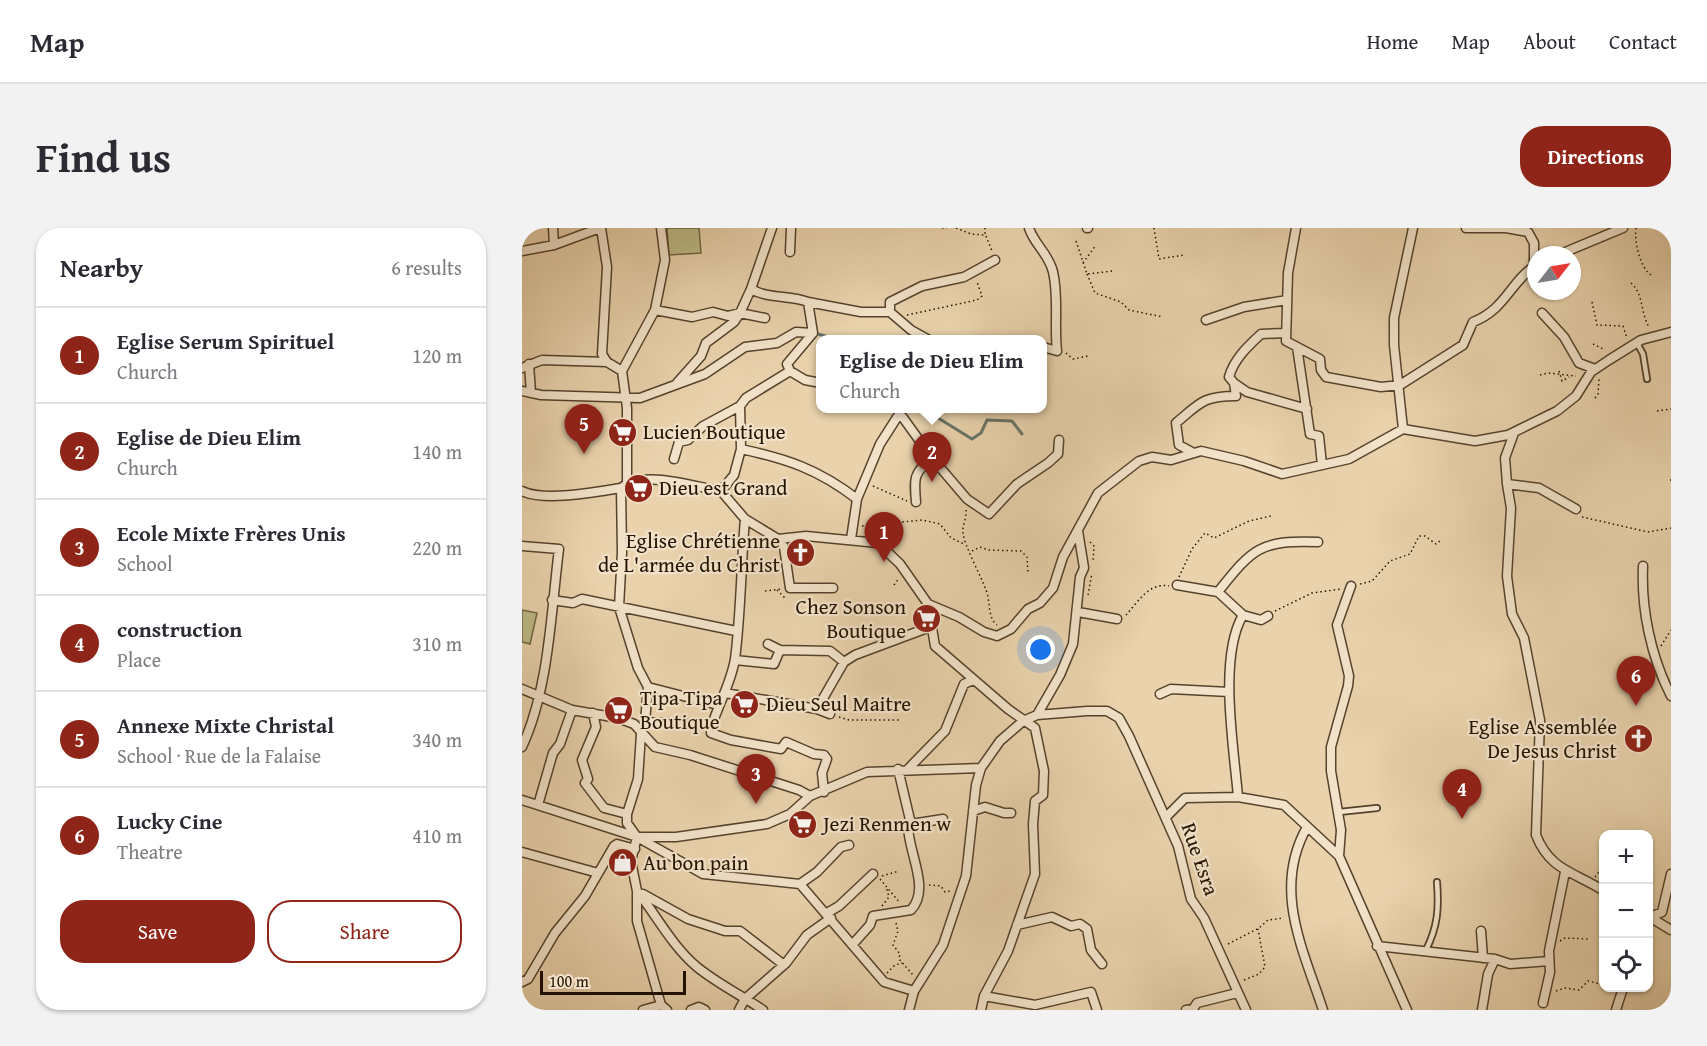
<!DOCTYPE html>
<html lang="en">
<head>
<meta charset="utf-8">
<style>
  :root { --surface:#fff; --page:#f2f2f3; --text:#2b2b33; --muted:#7c7c81; --line:#e1e1e2; --accent:#8f2418 }
  body { margin:0; font-family:"Gentium Book Plus",serif; background:var(--page); color:var(--text) }
  .controls { position:absolute; right:18px; bottom:18px; display:grid; overflow:hidden; border-radius:12px; box-shadow:0 2px 4px #0004 }
  .controls button { width:54px; height:54px; display:grid; place-items:center; padding:0; border:0; border-bottom:2px solid var(--line); background:var(--surface); color:var(--text); font:30px sans-serif }
  .compass { position:absolute; left:1005px; top:18px; width:54px; height:54px; border-radius:50%; background:var(--surface); box-shadow:0 2px 4px #0004; rotate:59deg }
  .scale { position:absolute; left:18px; bottom:15px; width:146px; box-sizing:border-box; padding-left:6px; border:3px solid #251301; border-top:0; font-size:16px; line-height:21px; white-space:nowrap; color:#251301; -webkit-text-stroke:4px #f1e2c9; paint-order:stroke }
  .you { position:absolute; left:519px; top:422px; width:21px; height:21px; margin:-15px; border:4px solid #fff; border-radius:50%; background:#1a73e8; box-shadow:0 0 0 9px #1a73e833 }
  .badge { display:grid; place-items:center; width:39px; height:39px; border-radius:50%; background:var(--accent); color:#fff; font-size:20px; font-weight:700 }
  .pin { position:absolute; translate:-50% -50px; filter:drop-shadow(0 2px 3px #0008) }
  .pin::after { content:''; position:absolute; top:32px; width:21px; height:18px; background:inherit; clip-path:polygon(0 0,100% 0,50% 100%) }
  .popup { position:absolute; left:294px; top:107px; width:231px; height:78px; box-sizing:border-box; display:grid; place-content:center; border-radius:12px; background:var(--surface); filter:drop-shadow(0 2px 4px #0005); font-size:20px; white-space:nowrap; color:var(--muted) }
  .popup b { font-size:22px; color:var(--text) }
  .popup::after { content:''; position:absolute; left:50%; top:100%; margin-left:-12px; border:12px solid transparent; border-top-color:var(--surface) }
  .list { margin:0; padding:0; list-style:none }
  h2 { display:flex; justify-content:space-between; align-items:center; height:78px; margin:0; padding:0 24px; font-size:26px }
  h2 small { font-size:20px; font-weight:400; color:var(--muted) }
  .list li { display:grid; grid-template-columns:39px 1fr auto; gap:18px; align-items:center; box-sizing:border-box; height:96px; padding:0 24px; border-top:2px solid var(--line) }
  .list b { display:block; font-size:22px; white-space:nowrap }
  .list p { margin:0; font-size:20px; white-space:nowrap; color:var(--muted) }
  .list em { font-size:20px; font-style:normal; color:var(--muted) }
  .actions { display:flex; gap:12px; padding:18px 24px }
  .actions a { flex:1; padding:14px 0; border:2px solid var(--accent); border-radius:24px; text-align:center; font-size:21px; color:var(--accent) }
  .actions .main { background:var(--accent); color:#fff }
  .icon { flex:none; width:33px; height:33px; fill:none; stroke:currentColor; stroke-width:2; stroke-linecap:round; stroke-linejoin:round }
  .map { position:relative; flex:none; width:1149px; height:782px; overflow:hidden; border-radius:24px }
  header { display:flex; align-items:center; gap:36px; box-sizing:border-box; height:84px; padding:0 30px; background:var(--surface); border-bottom:2px solid var(--line) }
  header strong { font-size:28px }
  nav { display:flex; gap:33px; margin-inline-start:auto; font-size:21px }
  .intro { display:flex; align-items:center; justify-content:space-between; box-sizing:border-box; height:144px; padding:0 36px }
  h1 { margin:0; font-size:42px }
  .button { padding:15px 27px; border-radius:24px; background:var(--accent); color:#fff; font-size:21px; font-weight:700 }
  main { display:flex; gap:36px; padding:0 36px }
  aside { flex:1; background:var(--surface); border-radius:24px; box-shadow:0 2px 4px #0004 }
  .map>svg:first-child { display:block }
</style>
</head>
<body>
<header>
<strong>Map</strong>
<nav><a>Home</a><a>Map</a><a>About</a><a>Contact</a></nav>
</header>
<div class="intro"><h1>Find us</h1><a class="button">Directions</a></div>
<main>
<aside>
<h2>Nearby<small>6 results</small></h2>
<ul class="list">
<li><span class="badge">1</span><div><b>Eglise Serum Spirituel</b><p>Church</p></div><em>120 m</em></li>
<li><span class="badge">2</span><div><b>Eglise de Dieu Elim</b><p>Church</p></div><em>140 m</em></li>
<li><span class="badge">3</span><div><b>Ecole Mixte Frères Unis</b><p>School</p></div><em>220 m</em></li>
<li><span class="badge">4</span><div><b>construction</b><p>Place</p></div><em>310 m</em></li>
<li><span class="badge">5</span><div><b>Annexe Mixte Christal</b><p>School · Rue de la Falaise</p></div><em>340 m</em></li>
<li><span class="badge">6</span><div><b>Lucky Cine</b><p>Theatre</p></div><em>410 m</em></li>
</ul>
<div class="actions"><a class="main">Save</a><a>Share</a></div>
</aside>
<div class="map">
<svg width="1149" height="782" viewBox="0 0 1149 782">
  <rect width="100%" height="100%" fill="#e9d2ac"/>
  <filter id="stains"><feTurbulence type="fractalNoise" baseFrequency=".00333" numOctaves="4"/><feColorMatrix values="0 0 0 0 .2 0 0 0 0 .09 0 0 0 0 .02 0 0 0 .5 -.17"/></filter>
  <radialGradient id="worn" r=".72"><stop offset=".6" stop-color="#630" stop-opacity="0"/><stop offset="1" stop-color="#630" stop-opacity=".3"/></radialGradient>
  <path fill="#bcba86" stroke="#706644" stroke-width="1.5" d="M145,0H177L179,25L147,27Z
    M0,382L15,385L8,416L0,414Z"/>
  <g fill="none" stroke-linecap="round" stroke-linejoin="round">
    <path stroke="#697568" stroke-width="3" d="M292,105L319,112
      M400,180L450,211L459,205L465,192L490,193L500,206"/>
    <defs>
      <path id="lane" d="M1115,115L1121,126L1125,151
        M817,584L855,580
        M904,722C916,698 917,680 915,654"/>
      <path id="street" d="M31,0L32,17
        M79,0L85,39L80,126L85,134L100,143L105,180V255
        M250,0L229,61C246,71 268,67 286,74
        M507,0C512,16 527,26 531,44C537,69 532,97 535,123L521,119
        M565,0H566
        M774,0L766,45L764,113L798,131L799,142L804,149L859,159L878,157L941,117L951,94C984,81 988,54 1014,37
        M944,0H981
        M984,0L1006,4L1012,15V38
        M0,23L32,17L78,0
        M268,24L269,0
        M1036,27L1101,0
        M133,82L170,89L191,84L206,88L218,85L229,61
        M368,84V74L400,58L442,49L473,32
        M1020,85L1042,109L1057,135L1073,141
        M684,92L722,79L765,72
        M775,119L788,206L797,208L800,237
        M7,136L9,165
        M0,140L20,132L85,134
        M100,143L133,82L143,32L139,0
        M268,143L265,136L291,105L286,74L339,84H368L389,102L407,112
        M155,155L179,128L184,115L212,94L218,85L243,90
        M712,155L725,164L785,181
        M0,163L19,167L118,170L183,146L223,119L255,115L274,104L291,105
        M374,180L410,230L445,271L467,286L495,256L526,235L536,226L537,212
        M881,201L872,117V90L891,0
        M992,205L983,230L985,256L1017,260L1054,281
        M219,221C265,231 296,241 335,271
        M670,224L657,217L654,195C678,175 681,168 714,168L712,155L707,149C712,131 726,118 739,106L763,105
        M152,231L157,214L166,212L181,198L218,178
        M985,256L989,280L985,348L990,386L1002,410L1018,492L1014,607C1028,643 1053,644 1082,663
        M0,263C23,274 73,264 99,260
        M394,274C392,251 391,245 410,230
        M223,291L256,311L284,308L356,315L378,336L406,376L413,418L486,481L513,500L522,543L521,567L513,573L511,596L513,646L486,723L462,768L459,782
        M256,311L262,319L268,360H311
        M329,311L335,271L358,216L381,180
        M0,318L37,321C29,384 27,461 0,519
        M1121,338C1119,381 1129,429 1149,468
        M655,357L696,364L721,387
        M696,364C731,320 738,312 796,314
        M30,372L51,375L60,371L214,403
        M406,376L437,389L462,404L475,408L489,401L506,381L518,375L531,360L541,329L576,265L617,233L630,229L649,232L679,223L722,233L760,246L827,231L881,201L953,213L986,207L1035,183L1054,168L1069,144L1087,132L1119,112L1149,104
        M556,384L595,391
        M746,388L739,392L721,387C696,429 712,520 716,569L762,577L817,628L885,782
        M246,416L258,422L308,423L322,434L333,427L408,399
        M213,432L252,436L258,422
        M126,459L196,477
        M0,461L50,482L96,490L112,496L133,519L168,527L277,562L288,568
        M203,465L295,481L308,486
        M638,466L649,461L707,464
        M295,481L322,434
        M71,485L74,499L60,532L66,551L63,555L82,580L105,586
        M515,487L538,447L551,416L558,349L562,340L556,303
        M123,494L190,497C197,475 209,455 213,431C219,385 219,337 223,291L199,263L212,247L219,221L218,178L224,170L268,143L283,152L299,155
        M190,497L189,505L209,512L259,521L264,514L292,526L302,527L305,531L300,545L302,564
        M386,541L423,503L442,456L451,452
        M0,572L115,609L181,646L278,656L362,754L392,763
        M16,577L31,525L38,516L50,482
        M451,583L463,579L482,585H489
        M644,589L663,570L716,569
        M389,596L421,591
        M785,599C750,661 781,721 801,782
        M116,609H154L245,596L268,586L288,568L345,544L459,540
        M0,624L76,645
        M817,628L819,602L809,543V519L826,458L827,448L815,397L829,358
        M278,656L295,644L319,619L327,617
        M115,663C135,688 150,718 175,739C196,756 219,767 241,782
        M121,666L166,691L203,703H218L262,737
        M305,685L317,678L351,646
        M1126,688L1149,702
        M1126,690L1140,684L1149,646
        M495,697L530,689L549,698L558,696L565,701L569,722L580,736
        M959,703L961,730
        M331,716L348,697L351,688L389,682C409,661 386,624 386,598L389,596L376,541
        M855,718L973,731L988,736L1027,733
        M0,754L6,751L33,705L63,668L92,618L95,616L113,621
        M462,768L513,777L569,764L575,782
        M1021,775L1028,744L1027,723L1043,644
        M121,782L139,777
        M145,782L139,777L115,693V663L109,633L115,609L105,595V586L116,551L119,506L123,494L126,459L116,440L97,379L100,324L99,260C121,241 173,259 199,263
        M169,782L177,779L183,782
        M217,782L223,771L264,735L285,707L309,690
        M387,782L392,763L421,717L444,648L454,557L459,540L478,513L501,493L515,487L565,483H585L597,490L607,508L656,618L669,671L682,690L724,782
        M664,782L671,781L675,775L715,765
        M960,782L966,746L973,731
        M1094,782L1101,760"/>
    </defs>
    <use href="#lane" stroke="#56432c" stroke-width="8"/>
    <use href="#street" stroke="#56432c" stroke-width="11"/>
    <path stroke="#251301" stroke-width="1.5" stroke-dasharray="1.5 3" stroke-linecap="butt" d="M420,0H425
      M434,0L449,6L463,7V0
      M632,0L637,31L662,27
      M1114,0C1112,13 1118,40 1129,47
      M464,8L470,23
      M554,13L565,46L591,43
      M561,35L574,17
      M565,46L573,65L599,74L607,82L641,89
      M1109,55C1122,66 1118,84 1127,99
      M1070,74L1075,97L1101,98L1105,110
      M385,87L455,72L460,68L455,54
      M1071,116L1083,122
      M544,125L551,131L566,128
      M1037,143L1040,153L1047,149
      M1018,147L1026,145L1054,148
      M1073,170L1076,166L1077,151
      M1135,183L1149,181
      M1148,252H1149
      M351,258L385,273
      M444,282C445,290 440,297 441,305C442,317 459,348 464,362C469,374 465,389 475,397
      M1060,289L1126,304L1149,300
      M340,298L400,292L418,296L429,310L442,316
      M568,314L572,318L571,334
      M450,323L458,319L467,322L499,323L505,329L506,346
      M657,349L670,321L683,305L692,310L727,293L749,288
      M838,356L850,353L868,333L888,326L897,308H903L914,316L918,313
      M372,357L377,350
      M255,362L263,370
      M243,363L259,361
      M566,367L570,345
      M753,383L790,365L819,361
      M604,387C616,374 627,354 647,358
      M1139,418L1149,402
      M317,480L321,475
      M317,489L327,492H378
      M360,648L377,643
      M1073,649L1082,637
      M358,651L378,675
      M407,657L419,658L423,664L428,663
      M360,678L367,669L364,658
      M374,695L376,703L371,717L378,726L377,731L391,747
      M1038,713L1043,710L1066,711
      M706,716L737,700L746,692L762,690
      M365,745L373,737L380,735
      M722,752L737,746L743,739L736,701
      M1034,763L1043,760L1057,762L1066,753L1082,757"/>
    <use href="#lane" stroke="#f1e2c9" stroke-width="4.5"/>
    <use href="#street" stroke="#f1e2c9" stroke-width="8"/>
  </g>
  <defs>
    <symbol id="supermarket-disc" viewBox="-11 -11 22 22"><circle r="9.5" fill="#8f2418" stroke="#f1e2c9"/><path d="M-6-5.5h2.5l.6 2H6L4.5 2H-2.5L-4.4-4H-6ZM-1.5 3.2a1.3 1.3 0 1 0 .1 0ZM3 3.2a1.3 1.3 0 1 0 .1 0Z" fill="#fff"/></symbol>
    <symbol id="church-disc" viewBox="-11 -11 22 22"><circle r="9.5" fill="#8f2418" stroke="#f1e2c9"/><path d="M-1.2-6h2.4v3.5h3.3v2.4h-3.3V6h-2.4V-.1h-3.3v-2.4h3.3Z" fill="#fff"/></symbol>
    <symbol id="shop-disc" viewBox="-11 -11 22 22"><circle r="9.5" fill="#8f2418" stroke="#f1e2c9"/><path d="M-5-2.5h2.3a2.7 3.5 0 0 1 5.4 0H5L5.5 6h-11ZM-1.5-2.5h3a1.5 2.3 0 0 0-3 0Z" fill="#fff"/></symbol>
  </defs>
  <g fill-rule="evenodd">
    <use href="#supermarket-disc" x="84" y="188" width="33" height="33"/>
    <use href="#supermarket-disc" x="100" y="244" width="33" height="33"/>
    <use href="#church-disc" x="262" y="308" width="33" height="33"/>
    <use href="#supermarket-disc" x="388" y="374" width="33" height="33"/>
    <use href="#supermarket-disc" x="206" y="460" width="33" height="33"/>
    <use href="#supermarket-disc" x="80" y="466" width="33" height="33"/>
    <use href="#church-disc" x="1100" y="494" width="33" height="33"/>
    <use href="#supermarket-disc" x="264" y="580" width="33" height="33"/>
    <use href="#shop-disc" x="84" y="618" width="33" height="33"/>
  </g>
  <g text-anchor="middle" stroke-width="4.5" stroke-linejoin="round" paint-order="stroke">
    <g font-size="21" fill="#251301" stroke="#f1e2c9" text-anchor="start">
      <text x="121" y="211">Lucien Boutique</text>
      <text x="137" y="267">Dieu est Grand</text>
      <text x="258" y="320" text-anchor="end">Eglise Chrétienne<tspan x="258" dy="24">de L'armée du Christ</tspan></text>
      <text x="384" y="386" text-anchor="end">Chez Sonson<tspan x="384" dy="24">Boutique</tspan></text>
      <text x="118" y="477">Tipa Tipa<tspan x="118" dy="24">Boutique</tspan></text>
      <text x="244" y="483">Dieu Seul Maitre</text>
      <text x="1095" y="506" text-anchor="end">Eglise Assemblée<tspan x="1095" dy="24">De Jesus Christ</tspan></text>
      <text x="301" y="603">Jezi Renmen w</text>
      <text x="121" y="642">Au bon pain</text>
    </g>
    <g font-size="21" fill="#251301" stroke="#f1e2c9">
      <text transform="translate(678 631) rotate(71)" y="7">Rue Esra</text>
    </g>
  </g>
  <rect width="100%" height="100%" filter="url(#stains)"/>
  <rect width="100%" height="100%" fill="url(#worn)"/>
</svg>
<div class="controls">
<button>+</button>
<button>−</button>
<button><svg class="icon" aria-label="locate" viewBox="0 0 24 24"><circle cx="12" cy="12" r="6"/><path d="M12 2v4M12 18v4M2 12h4M18 12h4"/></svg></button>
</div>
<svg class="compass" viewBox="-18 -18 36 36"><path d="M0-13l5 13h-10z" fill="#e53935"/><path d="M0 13l5-13h-10z" fill="#7c7c81"/></svg>
<div class="scale">100 m</div>
<div class="you"></div>
<div class="pin badge" style="left:362px;top:334px">1</div>
<div class="pin badge" style="left:410px;top:254px">2</div>
<div class="popup"><b>Eglise de Dieu Elim</b>Church</div>
<div class="pin badge" style="left:234px;top:576px">3</div>
<div class="pin badge" style="left:940px;top:591px">4</div>
<div class="pin badge" style="left:62px;top:226px">5</div>
<div class="pin badge" style="left:1114px;top:478px">6</div>
</div>
</main>
</body>
</html>
